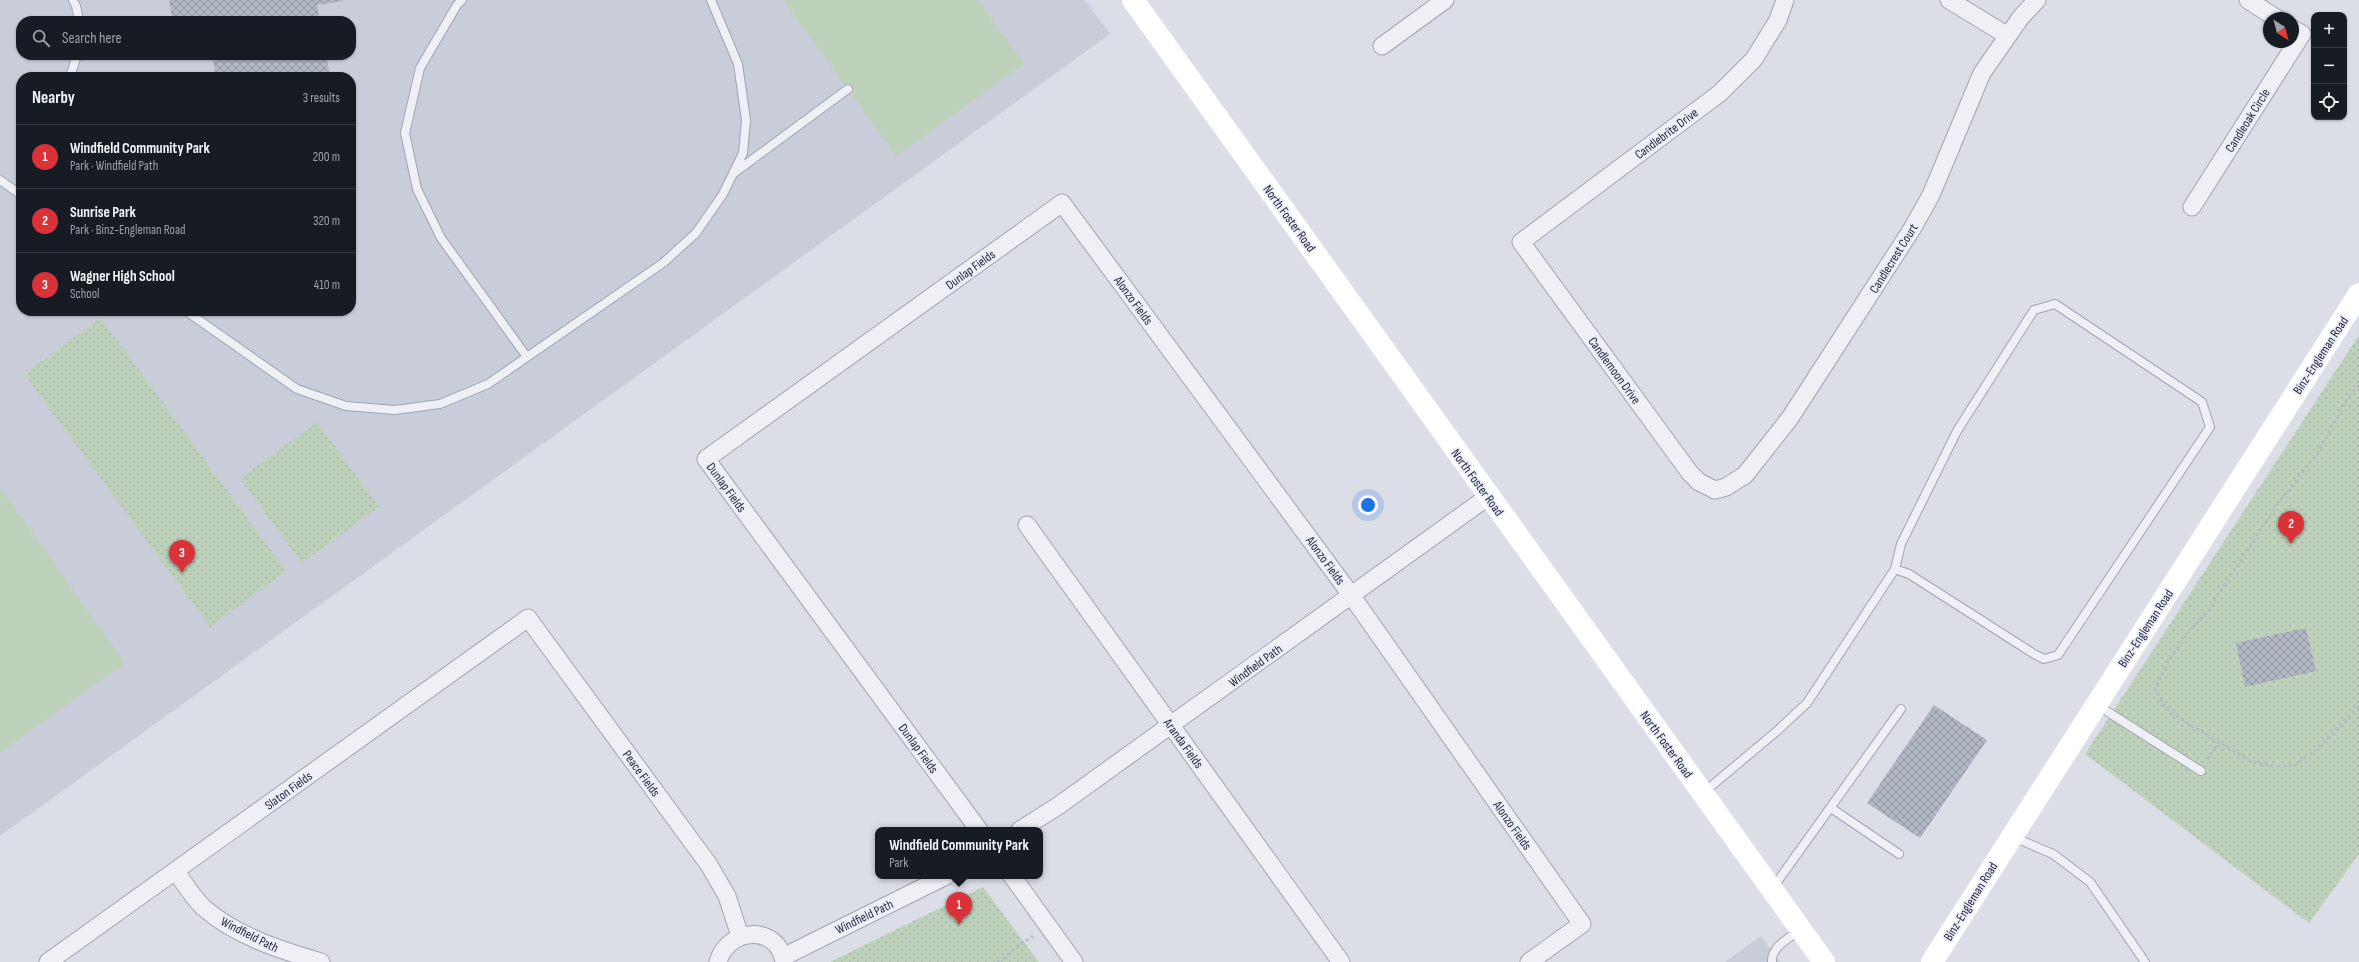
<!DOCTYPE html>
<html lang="en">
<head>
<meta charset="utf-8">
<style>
  :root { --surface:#171b24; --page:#20242c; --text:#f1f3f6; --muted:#9ea1a6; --line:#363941; --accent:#d93339 }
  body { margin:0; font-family:"Sofia Sans Condensed",sans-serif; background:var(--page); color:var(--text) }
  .controls { position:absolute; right:12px; top:12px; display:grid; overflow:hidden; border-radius:8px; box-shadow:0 1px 3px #0004 }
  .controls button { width:36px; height:36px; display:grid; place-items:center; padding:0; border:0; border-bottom:1px solid var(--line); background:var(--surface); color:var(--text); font:20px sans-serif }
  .compass { position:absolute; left:2263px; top:12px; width:36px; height:36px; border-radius:50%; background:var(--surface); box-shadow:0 1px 3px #0004; rotate:144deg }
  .you { position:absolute; left:1368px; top:505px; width:14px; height:14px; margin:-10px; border:3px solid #fff; border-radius:50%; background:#1a73e8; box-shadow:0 0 0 6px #1a73e833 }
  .badge { display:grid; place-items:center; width:26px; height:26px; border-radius:50%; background:var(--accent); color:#fff; font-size:13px; font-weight:700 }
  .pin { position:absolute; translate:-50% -33px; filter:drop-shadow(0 1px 2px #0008) }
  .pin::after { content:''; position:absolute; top:21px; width:14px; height:12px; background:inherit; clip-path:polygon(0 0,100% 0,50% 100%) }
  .popup { position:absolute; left:875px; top:827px; width:168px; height:52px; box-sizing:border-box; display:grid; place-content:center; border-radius:8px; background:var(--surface); filter:drop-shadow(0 1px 3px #0005); font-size:13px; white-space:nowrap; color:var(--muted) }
  .popup b { font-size:15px; color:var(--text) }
  .popup::after { content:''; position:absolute; left:50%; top:100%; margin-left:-8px; border:8px solid transparent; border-top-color:var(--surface) }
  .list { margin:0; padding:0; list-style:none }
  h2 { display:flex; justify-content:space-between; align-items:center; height:52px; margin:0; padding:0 16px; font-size:17px }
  h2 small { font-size:13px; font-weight:400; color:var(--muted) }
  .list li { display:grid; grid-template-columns:26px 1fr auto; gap:12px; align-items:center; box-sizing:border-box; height:64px; padding:0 16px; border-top:1px solid var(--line) }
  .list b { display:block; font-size:15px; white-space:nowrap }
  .list p { margin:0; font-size:13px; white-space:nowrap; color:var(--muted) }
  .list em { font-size:13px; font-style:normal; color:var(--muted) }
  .icon { flex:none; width:22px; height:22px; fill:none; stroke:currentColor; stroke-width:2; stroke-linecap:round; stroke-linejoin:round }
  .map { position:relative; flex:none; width:2359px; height:962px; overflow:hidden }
  .search { position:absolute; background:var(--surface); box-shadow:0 1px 3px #0004; left:16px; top:16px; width:340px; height:44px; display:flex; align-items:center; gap:10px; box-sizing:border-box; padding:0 14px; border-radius:16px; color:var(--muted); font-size:15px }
  .panel { position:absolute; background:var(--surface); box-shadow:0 1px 3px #0004; left:16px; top:72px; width:340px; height:244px; border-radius:16px }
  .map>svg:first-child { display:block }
</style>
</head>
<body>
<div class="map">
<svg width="2359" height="962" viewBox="0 0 2359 962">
  <defs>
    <pattern id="park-dots" width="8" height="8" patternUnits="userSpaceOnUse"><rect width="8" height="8" fill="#bed2bb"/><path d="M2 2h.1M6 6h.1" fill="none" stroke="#a3b4a2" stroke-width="1.8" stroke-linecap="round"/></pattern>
    <pattern id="building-cross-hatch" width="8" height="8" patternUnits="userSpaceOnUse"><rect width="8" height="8" fill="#b2b7c4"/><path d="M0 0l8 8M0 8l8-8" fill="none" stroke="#9195a1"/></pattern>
  </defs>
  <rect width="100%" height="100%" fill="#dbdee7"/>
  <path fill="#c9cdd9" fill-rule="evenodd" d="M0,0H1085L1110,34L0,836ZM21,21H351V55H21ZM21,77H351V311H21Z
    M1761,936L1780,962H1725L1744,948Z"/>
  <path fill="#bed2bb" d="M783,0H978L1024,64L896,156Z
    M0,487L125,663L0,753Z"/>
  <path fill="url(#park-dots)" d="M101,318L286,571L210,627L24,374Z
    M2359,335V854L2309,923L2085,754Z
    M317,422L379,507L302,563L240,479Z
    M983,887L1039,962H830Z"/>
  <path fill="url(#building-cross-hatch)" d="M169,0H343V1L317,5L320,21H173Z
    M212,55H326L330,77H216Z
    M2306,628L2316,671L2245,687L2236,643Z
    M1934,705L1987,740L1920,838L1867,803Z"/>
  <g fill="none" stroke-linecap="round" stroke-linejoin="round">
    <defs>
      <path id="lane" d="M73,0L76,6L79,21
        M462,0L457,5L420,68L405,133L417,189L441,238L527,357
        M70,77L77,55
        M734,173L848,89
        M0,180L21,195
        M186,311L297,389L346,406L395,410L440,404L488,384L663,263L696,233L723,194L743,153L746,120L738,64L711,0
        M2097,705L2201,771
        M1703,793L1777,731L1807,703L1895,569L1901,544L1957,431L2034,310L2055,304L2202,402L2210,427L2058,655L2044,659L2034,654L1909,574L1895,569
        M1831,808L1899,854
        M2013,837L2053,854L2090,882L2145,962
        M1772,889L1901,709
        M1772,962C1771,947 1789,938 1800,930"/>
      <path id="street" d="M1785,0L1778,20L1754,59L1720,93L1521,242L1690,473L1699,482L1715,490L1726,487L1745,475L1790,418L1912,229L1931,195L1982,73L2021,17L2037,0
        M1949,0L2008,36
        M2248,0L2276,18
        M1382,46L1445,0
        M2192,207L2302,34L2293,29
        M1027,525L1341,962
        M979,830L706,459L1062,203L1351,595L1582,924L1529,962
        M1020,830L1058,806L1489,496
        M175,871C184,882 193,898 204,908C236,936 280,950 321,962
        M1012,876L1074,962
        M783,957L946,876
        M48,962L528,618L709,865L727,896L740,936
        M718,962C728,927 778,924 784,962"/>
    </defs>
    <use href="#lane" stroke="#a0a4b1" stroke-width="10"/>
    <use href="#street" stroke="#a0a4b1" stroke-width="19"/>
    <path stroke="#b5b9c2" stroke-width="2.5" stroke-dasharray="3 3" stroke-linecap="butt" d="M2359,385L2349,396L2317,454L2276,506L2207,612L2187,634L2168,661L2155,689L2164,705L2179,718L2252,762L2274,766L2295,765L2313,752L2359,706
      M2208,759L2218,743
      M997,962L1033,936"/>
    <use href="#lane" stroke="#eef0f5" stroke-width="8"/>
    <use href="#street" stroke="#eef0f5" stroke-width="17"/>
    <path stroke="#fff" stroke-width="22" d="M1133,0L1824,962
      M1932,962L2359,294"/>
  </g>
  <g text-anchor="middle" stroke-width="3.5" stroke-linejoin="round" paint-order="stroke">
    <g font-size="13" fill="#242a3e" stroke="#eaedf5">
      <text transform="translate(2247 120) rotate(-58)" y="5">Candleoak Circle</text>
      <text transform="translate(1666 133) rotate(-37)" y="5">Candlebrite Drive</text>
      <text transform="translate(1290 218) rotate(54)" y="5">North Foster Road</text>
      <text transform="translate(1893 258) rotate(-58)" y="5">Candlecrest Court</text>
      <text transform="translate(970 269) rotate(-36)" y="5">Dunlap Fields</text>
      <text transform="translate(1134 300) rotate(54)" y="5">Alonzo Fields</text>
      <text transform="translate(2320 355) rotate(-57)" y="5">Binz-Engleman Road</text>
      <text transform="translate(1615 370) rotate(54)" y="5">Candlemoon Drive</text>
      <text transform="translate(1478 482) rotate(54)" y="5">North Foster Road</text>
      <text transform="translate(727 487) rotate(54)" y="5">Dunlap Fields</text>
      <text transform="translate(1326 560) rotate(54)" y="5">Alonzo Fields</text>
      <text transform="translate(2145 628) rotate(-57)" y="5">Binz-Engleman Road</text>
      <text transform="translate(1255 665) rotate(-36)" y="5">Windfield Path</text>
      <text transform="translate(1184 743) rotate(54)" y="5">Aranda Fields</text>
      <text transform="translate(1667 744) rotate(54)" y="5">North Foster Road</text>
      <text transform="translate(919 748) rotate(54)" y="5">Dunlap Fields</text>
      <text transform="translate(642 773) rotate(54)" y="5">Peace Fields</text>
      <text transform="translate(288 790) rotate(-36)" y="5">Slaton Fields</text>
      <text transform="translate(1513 825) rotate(55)" y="5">Alonzo Fields</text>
      <text transform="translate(1970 901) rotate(-58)" y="5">Binz-Engleman Road</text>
      <text transform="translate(864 916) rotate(-26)" y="5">Windfield Path</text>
      <text transform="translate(250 934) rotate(27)" y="5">Windfield Path</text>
    </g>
  </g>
</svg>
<div class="controls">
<button>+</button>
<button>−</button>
<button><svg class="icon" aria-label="locate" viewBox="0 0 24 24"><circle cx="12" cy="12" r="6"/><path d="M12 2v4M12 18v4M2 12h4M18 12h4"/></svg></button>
</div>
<svg class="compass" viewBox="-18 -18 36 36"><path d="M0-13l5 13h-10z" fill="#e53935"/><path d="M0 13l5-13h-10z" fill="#9ea1a6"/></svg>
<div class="you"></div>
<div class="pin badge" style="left:959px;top:925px">1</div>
<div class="popup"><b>Windfield Community Park</b>Park</div>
<div class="pin badge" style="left:2291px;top:544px">2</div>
<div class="pin badge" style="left:182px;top:573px">3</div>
<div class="search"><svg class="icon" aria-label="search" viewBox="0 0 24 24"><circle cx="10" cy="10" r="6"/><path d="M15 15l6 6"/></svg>Search here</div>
<section class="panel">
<h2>Nearby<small>3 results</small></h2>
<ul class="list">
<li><span class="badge">1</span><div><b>Windfield Community Park</b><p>Park · Windfield Path</p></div><em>200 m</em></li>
<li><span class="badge">2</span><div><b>Sunrise Park</b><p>Park · Binz-Engleman Road</p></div><em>320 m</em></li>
<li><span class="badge">3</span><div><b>Wagner High School</b><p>School</p></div><em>410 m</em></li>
</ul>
</section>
</div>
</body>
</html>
